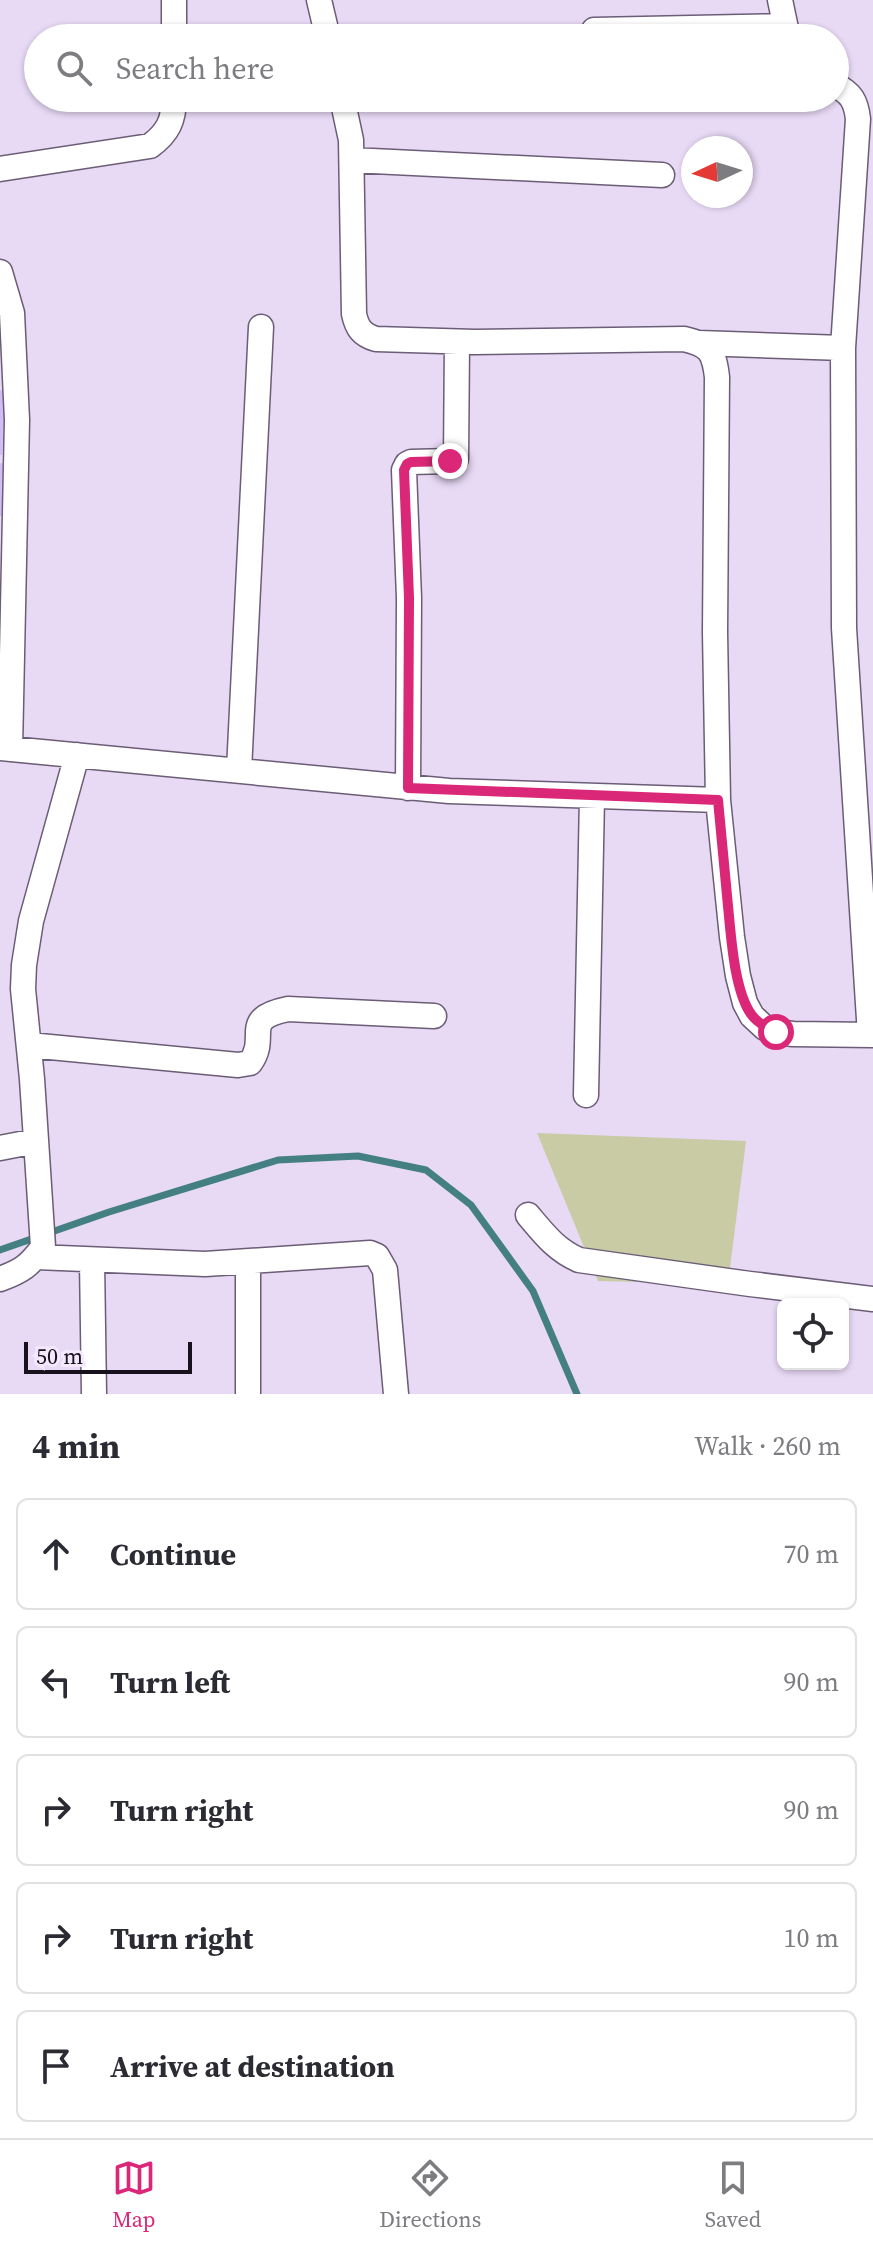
<!DOCTYPE html>
<html lang="en">
<head>
<meta charset="utf-8">
<style>
  :root { --surface:#fff; --page:#f7f7f7; --text:#2b2b33; --muted:#7c7c81; --line:#e1e1e2; --accent:#db2777 }
  body { margin:0; font-family:"Source Serif 4",serif; background:var(--page); color:var(--text) }
  .controls { position:absolute; right:24px; bottom:24px; display:grid; overflow:hidden; border-radius:12px; box-shadow:0 2px 6px #0004 }
  .controls button { width:72px; height:72px; display:grid; place-items:center; padding:0; border:0; border-bottom:2px solid var(--line); background:var(--surface); color:var(--text); font:40px sans-serif }
  .compass { position:absolute; left:681px; top:136px; width:72px; height:72px; border-radius:50%; background:var(--surface); box-shadow:0 2px 6px #0004; rotate:266deg }
  .scale { position:absolute; left:24px; bottom:20px; width:168px; box-sizing:border-box; padding-left:8px; border:4px solid #17121b; border-top:0; font-size:22px; line-height:28px; white-space:nowrap; color:#17121b; -webkit-text-stroke:6px #f4e8ff; paint-order:stroke }
  .stop { position:absolute; width:24px; height:24px; margin:-18px; border:6px solid #db2777; border-radius:50%; background:#fff }
  .stop.end { background:#db2777; border-color:#fff; box-shadow:0 2px 8px #0008 }
  .list { margin:0; padding:0; list-style:none }
  h2 { display:flex; justify-content:space-between; align-items:center; height:104px; margin:0; padding:0 32px; font-size:34px }
  h2 small { font-size:26px; font-weight:400; color:var(--muted) }
  .list li { display:grid; grid-template-columns:52px 1fr auto; gap:24px; align-items:center; box-sizing:border-box; height:112px; margin:0 16px 16px; padding:0 16px; border:2px solid var(--line); border-radius:12px }
  .list b { display:block; font-size:30px; white-space:nowrap }
  .list em { font-size:26px; font-style:normal; color:var(--muted) }
  .icon { flex:none; width:44px; height:44px; fill:none; stroke:currentColor; stroke-width:2; stroke-linecap:round; stroke-linejoin:round }
  .map { position:relative; flex:none; width:873px; height:1394px; overflow:hidden }
  .search { position:absolute; background:var(--surface); box-shadow:0 2px 6px #0004; left:24px; right:24px; top:24px; height:88px; display:flex; align-items:center; gap:20px; box-sizing:border-box; padding:0 28px; border-radius:44px; color:var(--muted); font-size:30px }
  .sheet { height:744px; background:var(--surface) }
  nav { display:flex; justify-content:space-around; align-items:center; box-sizing:border-box; height:112px; border-top:2px solid var(--line); background:var(--surface); font-size:22px; color:var(--muted) }
  nav a { display:grid; justify-items:center; gap:4px }
  nav .on { color:var(--accent) }
  .map>svg:first-child { display:block }
</style>
</head>
<body>
<div class="map">
<svg width="873" height="1394" viewBox="0 0 873 1394">
  <rect width="100%" height="100%" fill="#e8d9f5"/>
  <path fill="#c8cba4" d="M537,1133L746,1141L728,1284L598,1281Z"/>
  <g fill="none" stroke-linecap="round" stroke-linejoin="round">
    <path stroke="#437f83" stroke-width="7" d="M0,1250L109,1212L278,1160L358,1156L426,1170L471,1205L533,1291L577,1394"/>
  </g>
  <path fill="#d1bcf8" d="M0,390L6,391L2,455H0Z
    M0,463L7,464L3,516H0Z"/>
  <g fill="none" stroke-linecap="round" stroke-linejoin="round">
    <defs>
      <path id="street" d="M319,0L328,38
        M780,0L788,38
        M594,30L785,26
        M174,38V0
        M835,85C851,93 856,101 858,119L843,348L844,628L870,1035
        M342,98L351,140L354,314C357,328 362,335 376,339L475,342L684,339C710,345 714,352 717,377L715,632L718,800L732,937L738,976L745,1003L752,1016L765,1028L776,1032L793,1034L873,1035
        M352,160L662,175
        M0,169L150,146C168,133 174,120 174,98
        M0,272L12,313L17,420L10,749
        M699,343L843,348
        M0,748L449,791L718,800
        M239,770L261,327
        M408,788L409,598L404,470L407,464L411,462L450,461L456,459L457,342
        M29,1045L238,1065L250,1063C270,1036 239,1019 288,1009L434,1016
        M586,1095L592,797
        M0,1148L36,1141
        M528,1215C544,1234 556,1250 579,1260L750,1284L873,1299
        M36,1257L205,1264L370,1253L377,1256L385,1270L396,1394
        M92,1261L94,1394
        M248,1262V1394
        M0,1279C22,1271 29,1266 43,1247L32,1079L23,989L24,965L31,921L77,755"/>
    </defs>
    <use href="#street" stroke="#6a5d75" stroke-width="27"/>
    <use href="#street" stroke="#fff" stroke-width="24"/>
  </g>
  <g fill="none" stroke-linecap="round" stroke-linejoin="round">
    <path stroke="#db2777" stroke-width="10" d="M450,461L411,462L407,464L404,470L409,598L408,788L718,800C721,835 725,871 728,906C731,935 734,990 751,1014C757,1023 767,1028 776,1032"/>
  </g>
</svg>
<div class="controls">
<button><svg class="icon" aria-label="locate" viewBox="0 0 24 24"><circle cx="12" cy="12" r="6"/><path d="M12 2v4M12 18v4M2 12h4M18 12h4"/></svg></button>
</div>
<svg class="compass" viewBox="-18 -18 36 36"><path d="M0-13l5 13h-10z" fill="#e53935"/><path d="M0 13l5-13h-10z" fill="#7c7c81"/></svg>
<div class="scale">50 m</div>
<div class="stop" style="left:776px;top:1032px"></div>
<div class="stop end" style="left:450px;top:461px"></div>
<div class="search"><svg class="icon" aria-label="search" viewBox="0 0 24 24"><circle cx="10" cy="10" r="6"/><path d="M15 15l6 6"/></svg>Search here</div>
</div>
<section class="sheet">
<h2>4 min<small>Walk · 260 m</small></h2>
<ul class="list">
<li><svg class="icon" aria-label="ahead" viewBox="0 0 24 24"><path d="M12 20V5M6 11l6-6 6 6"/></svg><div><b>Continue</b></div><em>70 m</em></li>
<li><svg class="icon" aria-label="left" viewBox="0 0 24 24"><path d="M17 20v-9H6M10 6l-5 5 5 5"/></svg><div><b>Turn left</b></div><em>90 m</em></li>
<li><svg class="icon" aria-label="right" viewBox="0 0 24 24"><path d="M7 20v-9h11M14 6l5 5-5 5"/></svg><div><b>Turn right</b></div><em>90 m</em></li>
<li><svg class="icon" aria-label="right" viewBox="0 0 24 24"><path d="M7 20v-9h11M14 6l5 5-5 5"/></svg><div><b>Turn right</b></div><em>10 m</em></li>
<li><svg class="icon" aria-label="arrive" viewBox="0 0 24 24"><path d="M6 21V4h12l-3 4 3 4H6"/></svg><div><b>Arrive at destination</b></div></li>
</ul>
</section>
<nav>
<a class="on"><svg class="icon" aria-label="map" viewBox="0 0 24 24"><path d="M3 6l6-2 6 2 6-2v14l-6 2-6-2-6 2zM9 4v14M15 6v14"/></svg>Map</a>
<a><svg class="icon" aria-label="directions" viewBox="0 0 24 24"><path d="M12 3l9 9-9 9-9-9zM9 14v-3h6M13 9l2 2-2 2"/></svg>Directions</a>
<a><svg class="icon" aria-label="saved" viewBox="0 0 24 24"><path d="M7 4h10v16l-5-4-5 4z"/></svg>Saved</a>
</nav>
</body>
</html>
